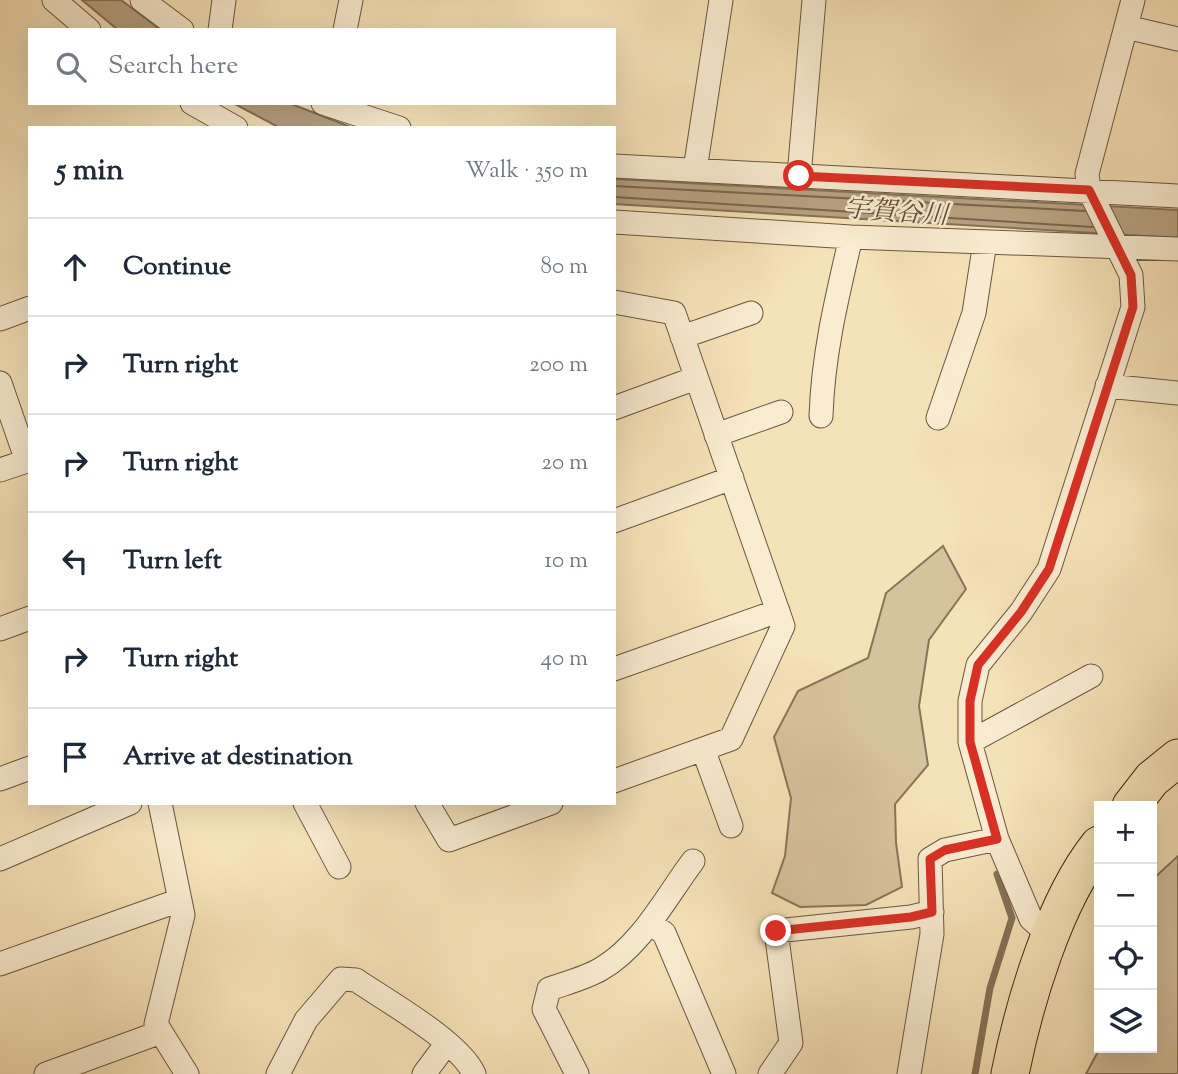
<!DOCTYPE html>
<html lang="en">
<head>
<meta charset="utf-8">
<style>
  :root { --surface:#fff; --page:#f2f2f3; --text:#1f2937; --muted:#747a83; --line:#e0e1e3 }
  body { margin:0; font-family:"Sorts Mill Goudy","Noto Serif JP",serif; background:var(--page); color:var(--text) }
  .controls { position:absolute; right:21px; bottom:21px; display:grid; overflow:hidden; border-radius:0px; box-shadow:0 7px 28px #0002 }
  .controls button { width:63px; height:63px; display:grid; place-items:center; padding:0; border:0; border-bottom:2px solid var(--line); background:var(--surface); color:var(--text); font:35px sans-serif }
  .stop { position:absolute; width:21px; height:21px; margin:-16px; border:5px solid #d93025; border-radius:50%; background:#fff }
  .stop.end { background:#d93025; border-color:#fff; box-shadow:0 2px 7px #0008 }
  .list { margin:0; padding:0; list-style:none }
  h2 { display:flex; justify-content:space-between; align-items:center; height:91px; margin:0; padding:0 28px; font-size:30px }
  h2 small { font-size:23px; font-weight:400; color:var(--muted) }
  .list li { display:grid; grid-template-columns:46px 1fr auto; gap:21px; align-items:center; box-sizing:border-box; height:98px; padding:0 28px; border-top:2px solid var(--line) }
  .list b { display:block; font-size:26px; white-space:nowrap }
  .list em { font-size:23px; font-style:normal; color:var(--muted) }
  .icon { flex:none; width:38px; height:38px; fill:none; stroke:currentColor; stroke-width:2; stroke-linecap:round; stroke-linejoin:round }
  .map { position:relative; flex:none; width:1178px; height:1074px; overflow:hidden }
  .search { position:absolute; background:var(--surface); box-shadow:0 7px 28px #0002; left:28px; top:28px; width:588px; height:77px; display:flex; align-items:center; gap:18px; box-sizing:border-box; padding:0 24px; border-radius:0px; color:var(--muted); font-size:26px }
  .panel { position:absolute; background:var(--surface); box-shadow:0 7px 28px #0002; left:28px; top:126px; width:588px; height:679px; border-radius:0px }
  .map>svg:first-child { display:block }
</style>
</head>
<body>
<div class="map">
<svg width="1178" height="1074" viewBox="0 0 1178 1074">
  <rect width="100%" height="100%" fill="#f6e2b7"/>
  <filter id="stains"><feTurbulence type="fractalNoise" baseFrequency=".00286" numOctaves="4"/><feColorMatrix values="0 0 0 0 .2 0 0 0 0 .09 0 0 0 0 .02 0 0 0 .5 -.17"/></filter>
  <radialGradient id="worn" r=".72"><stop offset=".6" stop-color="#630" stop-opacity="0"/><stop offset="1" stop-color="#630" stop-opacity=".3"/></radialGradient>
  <path fill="#d6c29c" stroke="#89745a" stroke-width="2" d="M943,546L966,589L929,640L919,706L928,765L895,804L896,843L902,887L866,905L800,907L772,893L785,856L791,798L774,737L798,691L868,658L886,593Z
    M1178,856V1074H1086L1100,1048H1152V880Z"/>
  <path fill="#b7a281" stroke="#867157" stroke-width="2" d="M82,0H121L161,30H118Z
    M233,103H289L353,128H280Z
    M614,179L1178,210V238L614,204Z"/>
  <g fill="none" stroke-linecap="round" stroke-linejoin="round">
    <path stroke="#7a644d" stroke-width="2" d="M614,186L1085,211
      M614,197L1093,227"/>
    <path stroke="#867157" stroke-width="7" d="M975,1074L990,988L1012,918L997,874"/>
    <defs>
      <path id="street" d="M54,0L89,30
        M142,0L182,30
        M1126,27L1178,39
        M220,30L224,0
        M345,30L351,0
        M192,103L236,128
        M323,103L399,128
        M614,166L1178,196
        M695,170L721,0
        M799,176L814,0
        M614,222L851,237L1178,249
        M614,302L674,313L783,626L731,739L614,781
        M0,319L30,308
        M682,337L751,313
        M0,383L27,461
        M1107,386L1178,393
        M614,408L696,378
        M821,416C823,354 837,297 851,237
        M938,418L974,313L985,242
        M716,435L781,412
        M0,470L30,460
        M614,521L732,478
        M0,629L30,618
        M614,669L778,611
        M970,742L1091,676
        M703,749L731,826
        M0,779L30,768
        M160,803L183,915L156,1024L187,1074
        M305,803L339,867
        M427,803L449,840L551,803
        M0,859L130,803
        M651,924L664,933L724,1074
        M1049,935L1031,919L997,839L970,742V701L978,665L1021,612L1049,569L1133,307L1131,275L1089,190L1087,174L1133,0
        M0,964L180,900
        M46,1074L161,1032
        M278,1074L306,1020L341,979L356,980C387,1001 460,1042 474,1074
        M424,1074L447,1043
        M577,1074L544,1009L549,989C566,983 586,978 601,969C641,946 666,897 693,861
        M770,1074L791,1043L776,931L911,917L932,912
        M909,1074L932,934L930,859L945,850L997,839"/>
      <path id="primary" d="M1131,806L1152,779L1178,758
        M1010,1074C1024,1004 1054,901 1099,845"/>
    </defs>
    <use href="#street" stroke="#6a5640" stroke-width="25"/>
    <use href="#primary" stroke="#3c2719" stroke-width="39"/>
    <use href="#street" stroke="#f9ecd0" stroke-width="23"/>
    <use href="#primary" stroke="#f6e2b7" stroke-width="37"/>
  </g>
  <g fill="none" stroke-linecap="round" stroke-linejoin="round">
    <path stroke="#d93025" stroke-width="9" d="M776,931L911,917L932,912L930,859L945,850L997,839L970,742V701L978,665L1021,612L1049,569L1133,307L1131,275L1089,190L799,176"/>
  </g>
  <g text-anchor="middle" stroke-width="5" stroke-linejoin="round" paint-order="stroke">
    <g font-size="26" font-style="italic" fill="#614c38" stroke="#f9ecd0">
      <text transform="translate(896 211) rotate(4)" y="9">宇賀谷川</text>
    </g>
  </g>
  <rect width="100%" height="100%" filter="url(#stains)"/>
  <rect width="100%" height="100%" fill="url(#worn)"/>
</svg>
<div class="controls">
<button>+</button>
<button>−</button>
<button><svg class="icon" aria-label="locate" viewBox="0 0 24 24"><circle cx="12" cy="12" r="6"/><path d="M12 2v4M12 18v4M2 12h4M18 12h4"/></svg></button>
<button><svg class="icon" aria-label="layers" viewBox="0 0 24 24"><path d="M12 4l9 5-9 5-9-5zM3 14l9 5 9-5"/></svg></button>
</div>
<div class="stop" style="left:799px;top:176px"></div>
<div class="stop end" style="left:776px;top:931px"></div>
<div class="search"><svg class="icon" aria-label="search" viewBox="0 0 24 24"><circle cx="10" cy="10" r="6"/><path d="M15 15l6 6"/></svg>Search here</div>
<section class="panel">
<h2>5 min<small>Walk · 350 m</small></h2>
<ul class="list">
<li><svg class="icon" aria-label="ahead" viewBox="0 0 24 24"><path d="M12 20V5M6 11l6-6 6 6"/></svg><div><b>Continue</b></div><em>80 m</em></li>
<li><svg class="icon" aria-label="right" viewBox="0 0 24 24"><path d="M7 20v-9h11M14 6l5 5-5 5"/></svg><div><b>Turn right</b></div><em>200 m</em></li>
<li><svg class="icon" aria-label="right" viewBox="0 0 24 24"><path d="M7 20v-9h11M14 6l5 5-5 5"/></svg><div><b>Turn right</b></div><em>20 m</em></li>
<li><svg class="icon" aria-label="left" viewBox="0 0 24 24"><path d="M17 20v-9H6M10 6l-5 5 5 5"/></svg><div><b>Turn left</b></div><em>10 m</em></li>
<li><svg class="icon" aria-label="right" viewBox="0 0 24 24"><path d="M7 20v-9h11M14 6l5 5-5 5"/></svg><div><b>Turn right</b></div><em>40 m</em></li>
<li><svg class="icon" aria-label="arrive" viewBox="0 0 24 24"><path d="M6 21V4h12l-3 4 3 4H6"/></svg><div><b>Arrive at destination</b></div></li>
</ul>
</section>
</div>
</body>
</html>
